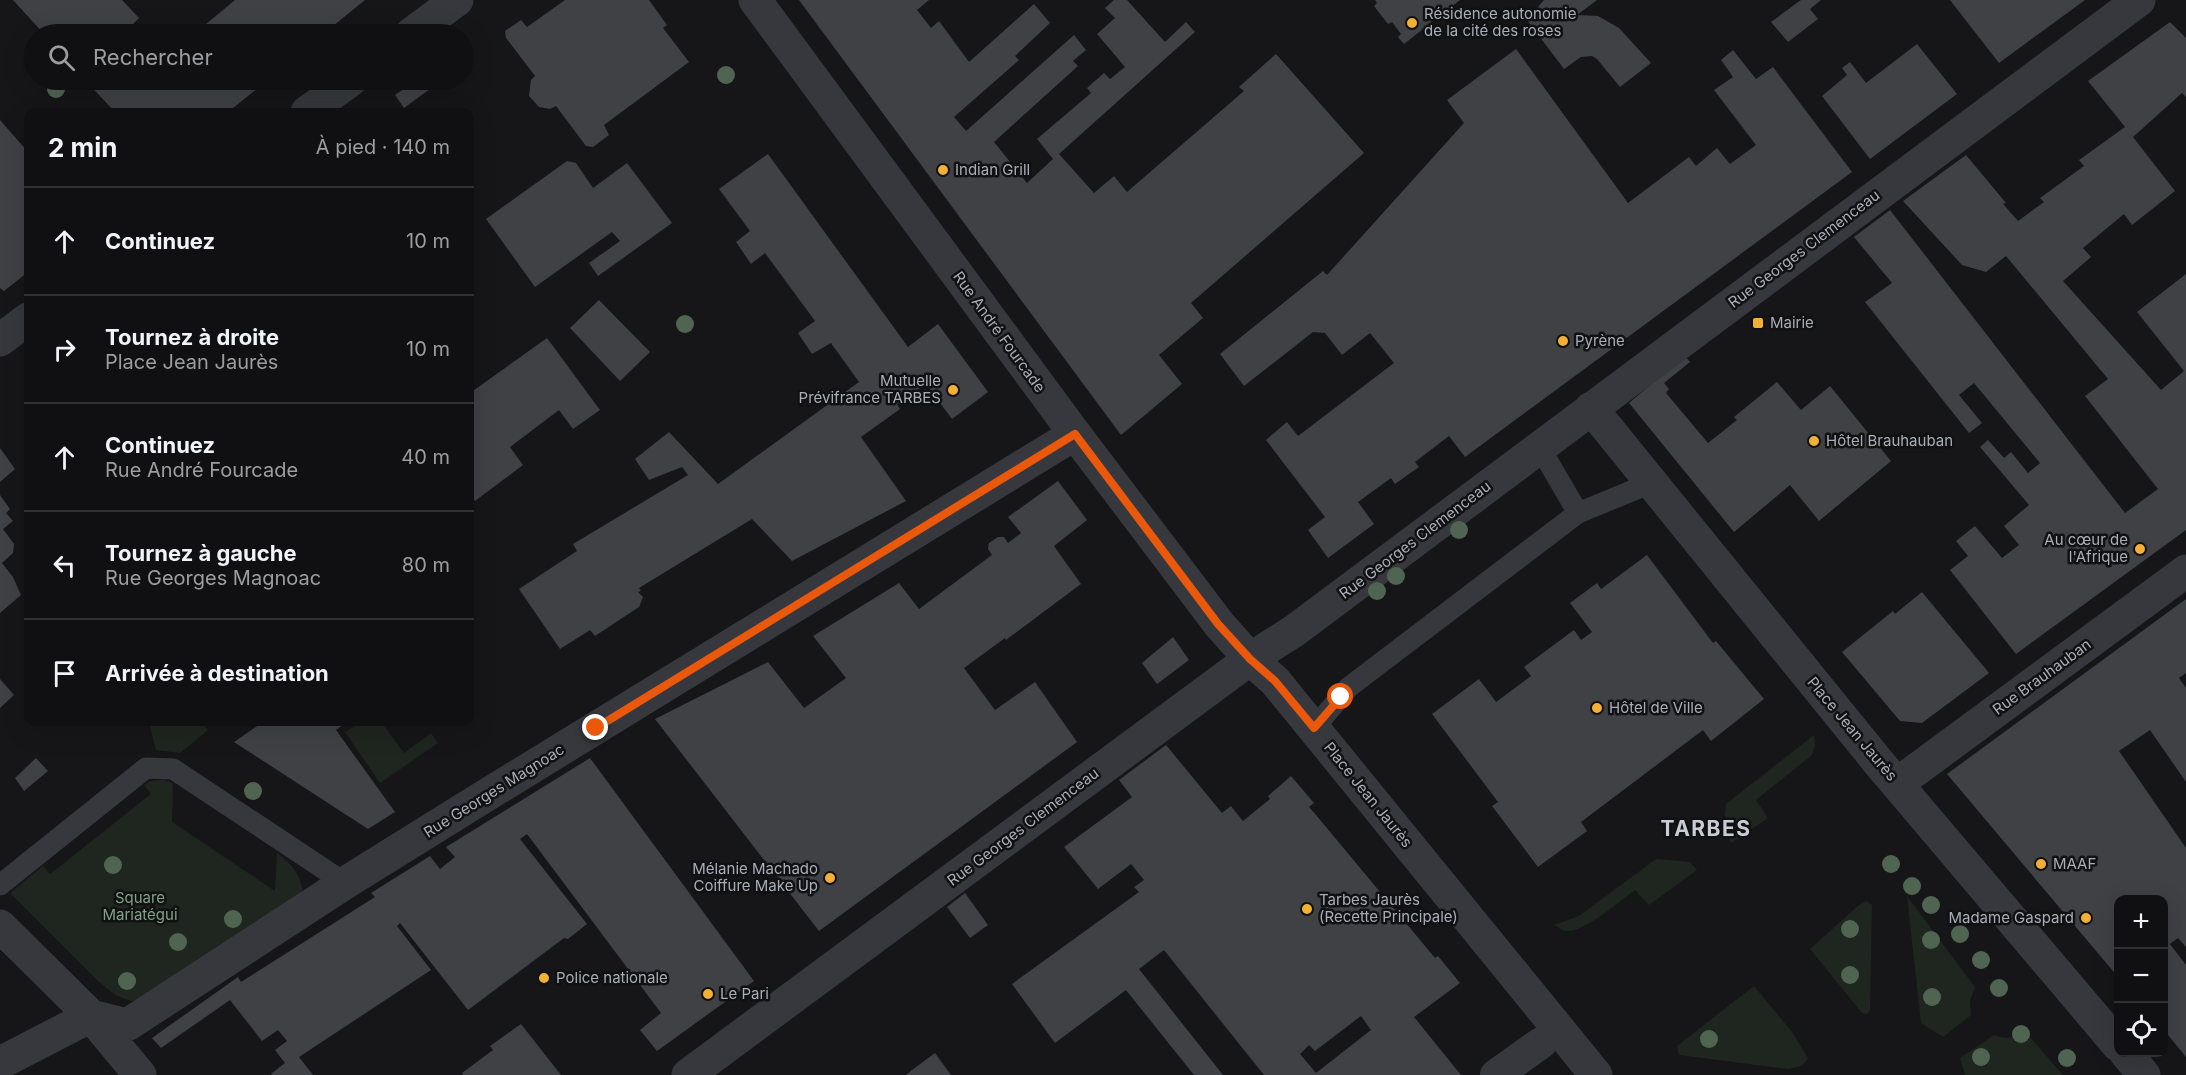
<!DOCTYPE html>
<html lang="fr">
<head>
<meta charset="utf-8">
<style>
  :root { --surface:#101012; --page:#19191b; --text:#f1f3f6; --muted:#9c9d9f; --line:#303032 }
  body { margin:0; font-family:Inter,sans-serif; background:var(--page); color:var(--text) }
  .controls { position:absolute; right:18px; bottom:18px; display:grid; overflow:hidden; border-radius:12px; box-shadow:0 6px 24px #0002 }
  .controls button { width:54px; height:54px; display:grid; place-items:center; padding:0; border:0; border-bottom:2px solid var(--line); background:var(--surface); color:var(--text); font:30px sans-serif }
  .stop { position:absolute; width:18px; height:18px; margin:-14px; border:4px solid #ea580c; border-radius:50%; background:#fff }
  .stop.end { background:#ea580c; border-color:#fff; box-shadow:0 2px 6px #0008 }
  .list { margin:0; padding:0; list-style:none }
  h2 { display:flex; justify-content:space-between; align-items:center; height:78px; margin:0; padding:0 24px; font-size:26px }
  h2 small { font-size:20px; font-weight:400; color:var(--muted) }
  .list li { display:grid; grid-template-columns:39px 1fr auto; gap:18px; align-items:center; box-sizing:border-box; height:108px; padding:0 24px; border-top:2px solid var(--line) }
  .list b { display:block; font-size:22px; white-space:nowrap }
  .list p { margin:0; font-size:20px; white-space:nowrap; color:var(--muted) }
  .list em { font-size:20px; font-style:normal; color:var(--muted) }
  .icon { flex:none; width:33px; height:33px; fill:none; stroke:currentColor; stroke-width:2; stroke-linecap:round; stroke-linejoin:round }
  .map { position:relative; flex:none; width:2186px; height:1075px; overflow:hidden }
  .search { position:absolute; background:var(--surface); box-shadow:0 6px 24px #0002; left:24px; top:24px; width:450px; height:66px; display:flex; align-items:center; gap:15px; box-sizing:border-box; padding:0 21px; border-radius:33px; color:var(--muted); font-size:22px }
  .panel { position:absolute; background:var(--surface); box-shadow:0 6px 24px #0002; left:24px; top:108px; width:450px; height:618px; border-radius:12px }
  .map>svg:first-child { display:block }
</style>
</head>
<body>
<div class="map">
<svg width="2186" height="1075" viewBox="0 0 2186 1075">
  <rect width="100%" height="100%" fill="#161618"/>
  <path fill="#1e261f" d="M149,722H201L208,730L180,753L156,750Z
    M361,722H381L404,753L431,733L438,743L380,783L345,732Z
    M1814,735L1815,744L1812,755L1756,800L1768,818L1731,843L1724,823L1726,804Z
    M163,780L173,783L172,822L275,891L277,853C292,864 302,876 303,895L148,1000L131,1001L117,996L98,981L10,893L43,866L50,874L151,794L144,785L151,781Z
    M1656,859L1690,862L1697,870L1649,905L1635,890C1621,900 1584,933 1566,931C1562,931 1558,927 1554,925L1579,916Z
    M1907,896L1975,987L1970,1001L1971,1015L1943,1037L1921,1023Z
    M1866,901L1872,905L1870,1010L1867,1014L1862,1013L1810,949L1859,905Z
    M1754,986L1792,1032L1808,1058C1803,1067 1797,1067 1788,1069L1679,1055L1677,1046Z
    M2024,1030L2063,1075H1965L1960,1058L1994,1035C2007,1040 2013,1038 2024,1030Z"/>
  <path fill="#404145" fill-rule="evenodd" d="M13,0H122L139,18L125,32L127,34H44Z
    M235,0H365L323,34H194Z
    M565,0H649L667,25L663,28L689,62L604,125L609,135L593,147L586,146L556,106L550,109L539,107L529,96L531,80L535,76L506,38L505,31L521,20L527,27Z
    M799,0H929L917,10L931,28L939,21L969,62L1034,4L1050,23L1015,56L1019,60L954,117L966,131L1074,35L1086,50L1073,61L1078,66L994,142L1027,183L1053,159L1037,139L1091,93L1087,88L1104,73L1110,79L1125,67L1097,34L1115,18L1105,8L1114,0H1127L1165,42L1186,22L1195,32L1059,154L1094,193L1114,176L1127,192L1244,91L1239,87L1276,54L1364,153L1191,303L1203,318L1159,355L1182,384L1121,435Z
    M1375,0H1460L1404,44L1398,37L1401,34L1392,22L1388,24L1374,6L1377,3Z
    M1544,0H1597L1577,15L1598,16L1619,28L1651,63L1620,87L1597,59L1592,56L1581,57L1564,69L1527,20Z
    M1801,0H1821L1810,9L1818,19L1788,42L1771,22Z
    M1950,0H2085L1999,63Z
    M2170,22L2186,38V97L2182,93L2133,137L2175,191L2132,225L2124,214L2083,248L2091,257L2063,281L2161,390L2184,371L2137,312L2186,274V530L2016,654L1950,570L1968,556L1956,541L1975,526L2002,558L2019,545L2004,526L2029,505L1980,447L1988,440L2004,458L2011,452L2028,473L2040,463L1974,383L1959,395L1982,423L1969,433L1865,302L1892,283L1854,237L1890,210L2125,513L2158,489L2085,396L2108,379L2006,256L1986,272L1962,265L1903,201L1966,155L2006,203L2003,204L2018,221L2044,202L2040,198L2084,166L2079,160L2125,127L2088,81Z
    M1917,44L1957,94L1870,159L1822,96L1847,75L1842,68L1850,62L1866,83Z
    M1516,49L1628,203L1689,157L1696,166L1717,148L1730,164L1756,145L1714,90L1733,77L1721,60L1733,50L1756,79L1773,67L1852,172L1465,457L1449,436L1415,462L1419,467L1395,484L1391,478L1358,502L1374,524L1328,558L1308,530L1325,517L1266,440L1287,422L1298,436L1394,363L1370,333L1342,355L1325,333L1313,332L1244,386L1220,354L1323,271L1327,275L1464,123L1447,100Z
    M85,80H268L228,112H115Z
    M416,80H436L438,83L404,108L395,95Z
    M0,120L28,152V272L4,291L0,288Z
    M768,154L908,347L938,324L988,392L952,419L926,384L897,404L900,409L861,437L906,501L792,561L752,519L639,588L641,591L638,592L643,597L639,607L595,636L590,630L560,649L519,589L577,551L573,544L688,475L682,467L649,480L635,459L669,432L718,484L859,382L831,343L812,354L798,333L815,321L765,253L751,264L736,242L750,231L719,189Z
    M567,161L576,163L593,188L627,163L672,223L598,276L589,263L620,241L612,232L535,287L486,219Z
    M599,300L650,352L620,381L570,328Z
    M547,338L600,410L573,429L559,410L510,447L523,465L475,501L470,493V393Z
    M1685,356L1690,362L1664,383L1669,389L1666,393L1708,443L1737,420L1734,417L1777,382L1801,410L1830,386L1891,461L1819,521L1790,485L1734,532L1629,403Z
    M0,448L15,469L0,482Z
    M1058,481L1087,520L1054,546L1081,584L1006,640L1005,638L964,668L995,710L1035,682L1077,742L819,931L655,719L768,662L804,708L846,678L813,636L899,583L919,609L992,555L988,549L989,543L998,537H1004L1008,543L1021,533L1008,517Z
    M0,495L10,509L6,513L13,521L3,529L14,544L13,553L2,563L13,577L21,595L0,613Z
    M1647,555L1713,643L1716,641L1764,699L1711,741L1703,730L1581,822L1587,831L1538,867L1492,806L1498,802L1432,714L1479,679L1496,702L1531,676L1524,667L1574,630L1581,640L1592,632L1570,603L1597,583L1601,589Z
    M1922,592L1989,673L1922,723L1900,721L1842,652L1893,611L1895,614Z
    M2186,599V673L2179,678L2186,688V782L2150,730L2119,751L2186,848V947L2178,938L2170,944L2186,965V1057L2164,1030V900H2118V977L1947,774Z
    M1173,637L1189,660L1157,684L1142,663Z
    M0,679L14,695L0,708Z
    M263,722H347L336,730L395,812L368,829L234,742Z
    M1166,745L1222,813L1231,806L1243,821L1270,799L1268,796L1291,776L1314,803L1309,807L1316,815L1435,958L1438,956L1460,983L1414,1017L1461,1075H1264L1164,950L1139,969L1223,1075H1194L1126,990L1055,1043L1012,984L1139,892L1134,887L1144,880L1131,864L1098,889L1064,847L1132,797L1119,780ZM1361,1016L1371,1030L1316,1073L1300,1054L1309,1045L1315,1051Z
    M36,758L48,771L24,791L15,778Z
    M590,758L754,981L657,1051L640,1030L661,1013L527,834L520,839L587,924L568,939L564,938L468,1010L400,923L397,926L431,970L299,1057L313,1075H272L271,1074L285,1063L275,1050L287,1041L278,1030L262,1041L230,1000L161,1048L152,1038L238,977L241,982L375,897L371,893L430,856L440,869L455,857L446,847Z
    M965,893L988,925L970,938L947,907Z
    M521,1024L561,1075H463L462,1073L493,1050L490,1046Z
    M935,1053L951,1075H906L912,1070Z"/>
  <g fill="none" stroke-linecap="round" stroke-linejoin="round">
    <path stroke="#37383d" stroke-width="21" d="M1539,446L1578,513
      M1314,728L1349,687L1578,513L1651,483
      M0,885L146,768L173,769L345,883"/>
    <path stroke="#37383d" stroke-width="32" d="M1496,1075L1541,1043"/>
    <path stroke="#37383d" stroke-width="33" d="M411,34L457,0
      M307,112L351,80
      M0,340L28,319
      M1591,408L1879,763L2118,1045
      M1897,784L2186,571
      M0,926L91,1016L140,1075
      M2125,1052L2144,1075
      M0,1063L91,1016L127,1025L345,883L493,791L1075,434
      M688,1075L1250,659L1294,631L2139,0"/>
    <path stroke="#37383d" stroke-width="33" d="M755,0L1075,434L1219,624L1250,659L1275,681L1596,1075"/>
  </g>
  <g fill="#506452">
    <circle cx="726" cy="75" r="9"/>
    <circle cx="56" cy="89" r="9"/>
    <circle cx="685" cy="324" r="9"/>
    <circle cx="1459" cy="530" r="9"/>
    <circle cx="1396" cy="576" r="9"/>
    <circle cx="1377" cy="591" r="9"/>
    <circle cx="253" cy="791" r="9"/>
    <circle cx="1891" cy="864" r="9"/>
    <circle cx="113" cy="865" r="9"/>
    <circle cx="1912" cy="886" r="9"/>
    <circle cx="1931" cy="905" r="9"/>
    <circle cx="233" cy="919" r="9"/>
    <circle cx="1850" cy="929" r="9"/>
    <circle cx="1960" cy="934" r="9"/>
    <circle cx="1931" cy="940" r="9"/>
    <circle cx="178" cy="942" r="9"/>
    <circle cx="1981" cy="960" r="9"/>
    <circle cx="1850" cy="975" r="9"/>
    <circle cx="127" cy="981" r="9"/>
    <circle cx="1999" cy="988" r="9"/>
    <circle cx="1932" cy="997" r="9"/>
    <circle cx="2021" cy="1034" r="9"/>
    <circle cx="1709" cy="1039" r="9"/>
    <circle cx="1981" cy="1057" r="9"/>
    <circle cx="2067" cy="1058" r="9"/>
  </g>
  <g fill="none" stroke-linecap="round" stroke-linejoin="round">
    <path stroke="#ea580c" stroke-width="8" d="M596,728L1075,434L1218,624L1250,659L1275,681L1314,728L1341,697"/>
  </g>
  <g fill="#f2b134" stroke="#111113" stroke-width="2">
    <circle cx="1412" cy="23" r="6"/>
    <circle cx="943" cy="170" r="6"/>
    <rect x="1752" y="317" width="12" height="12" rx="3"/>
    <circle cx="1563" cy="341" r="6"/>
    <circle cx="953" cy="390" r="6"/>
    <circle cx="1814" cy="441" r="6"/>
    <circle cx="2140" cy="549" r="6"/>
    <circle cx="1597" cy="708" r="6"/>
    <circle cx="2041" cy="864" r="6"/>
    <circle cx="830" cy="878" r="6"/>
    <circle cx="1307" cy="909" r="6"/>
    <circle cx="2086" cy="918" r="6"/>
    <circle cx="544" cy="978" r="6"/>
    <circle cx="708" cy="994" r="6"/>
  </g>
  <g text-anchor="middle" stroke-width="5" stroke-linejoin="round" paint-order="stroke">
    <g font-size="15" fill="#a8adb8" stroke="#111113" text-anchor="start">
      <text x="1424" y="19">Résidence autonomie<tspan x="1424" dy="17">de la cité des roses</tspan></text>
      <text x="955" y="175">Indian Grill</text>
      <text x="1770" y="328">Mairie</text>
      <text x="1575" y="346">Pyrène</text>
      <text x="941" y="386" text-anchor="end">Mutuelle<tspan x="941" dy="17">Prévifrance TARBES</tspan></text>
      <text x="1826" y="446">Hôtel Brauhauban</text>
      <text x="2128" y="545" text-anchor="end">Au cœur de<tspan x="2128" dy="17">l'Afrique</tspan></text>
      <text x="1609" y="713">Hôtel de Ville</text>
      <text x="2053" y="869">MAAF</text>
      <text x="818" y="874" text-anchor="end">Mélanie Machado<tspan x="818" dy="17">Coiffure Make Up</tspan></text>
      <text x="1319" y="905">Tarbes Jaurès<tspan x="1319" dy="17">(Recette Principale)</tspan></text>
      <text x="2074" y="923" text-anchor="end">Madame Gaspard</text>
      <text x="556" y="983">Police nationale</text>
      <text x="720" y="999">Le Pari</text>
    </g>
    <g font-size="15" fill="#a8adb8" stroke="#111113">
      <text transform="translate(1804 249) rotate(-37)" y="5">Rue Georges Clemenceau</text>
      <text transform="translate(999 332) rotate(54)" y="5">Rue André Fourcade</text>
      <text transform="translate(1415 540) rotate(-37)" y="5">Rue Georges Clemenceau</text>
      <text transform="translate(2042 677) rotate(-36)" y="5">Rue Brauhauban</text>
      <text transform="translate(1852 729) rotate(50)" y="5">Place Jean Jaurès</text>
      <text transform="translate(494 791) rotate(-32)" y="5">Rue Georges Magnoac</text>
      <text transform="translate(1368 795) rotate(51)" y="5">Place Jean Jaurès</text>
      <text transform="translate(1023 827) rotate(-37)" y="5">Rue Georges Clemenceau</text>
    </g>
    <g font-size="15" fill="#7fa381" stroke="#111113">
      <text x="140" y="903">Square<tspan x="140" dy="17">Mariatégui</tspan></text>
    </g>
    <g font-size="21" font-weight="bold" letter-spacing="1.5" fill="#c9ccd4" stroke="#111113">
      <text x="1706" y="836">TARBES</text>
    </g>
  </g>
</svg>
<div class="controls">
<button>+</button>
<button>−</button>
<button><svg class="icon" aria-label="locate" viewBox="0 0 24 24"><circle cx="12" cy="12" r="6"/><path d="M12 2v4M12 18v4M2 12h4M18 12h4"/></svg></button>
</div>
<div class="stop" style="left:1341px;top:697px"></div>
<div class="stop end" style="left:596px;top:728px"></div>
<div class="search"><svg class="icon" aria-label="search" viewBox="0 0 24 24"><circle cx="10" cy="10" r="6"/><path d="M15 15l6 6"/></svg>Rechercher</div>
<section class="panel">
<h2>2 min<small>À pied · 140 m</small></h2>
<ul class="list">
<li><svg class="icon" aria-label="ahead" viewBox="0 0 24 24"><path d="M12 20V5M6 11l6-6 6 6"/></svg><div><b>Continuez</b></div><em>10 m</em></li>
<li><svg class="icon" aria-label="right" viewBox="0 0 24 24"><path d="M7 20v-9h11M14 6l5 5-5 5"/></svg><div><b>Tournez à droite</b><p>Place Jean Jaurès</p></div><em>10 m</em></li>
<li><svg class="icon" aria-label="ahead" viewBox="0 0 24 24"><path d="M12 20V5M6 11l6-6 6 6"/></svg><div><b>Continuez</b><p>Rue André Fourcade</p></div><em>40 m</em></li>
<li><svg class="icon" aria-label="left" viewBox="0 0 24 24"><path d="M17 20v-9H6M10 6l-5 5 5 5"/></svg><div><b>Tournez à gauche</b><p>Rue Georges Magnoac</p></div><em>80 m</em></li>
<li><svg class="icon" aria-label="arrive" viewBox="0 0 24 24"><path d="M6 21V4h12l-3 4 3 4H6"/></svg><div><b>Arrivée à destination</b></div></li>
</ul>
</section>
</div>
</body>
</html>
